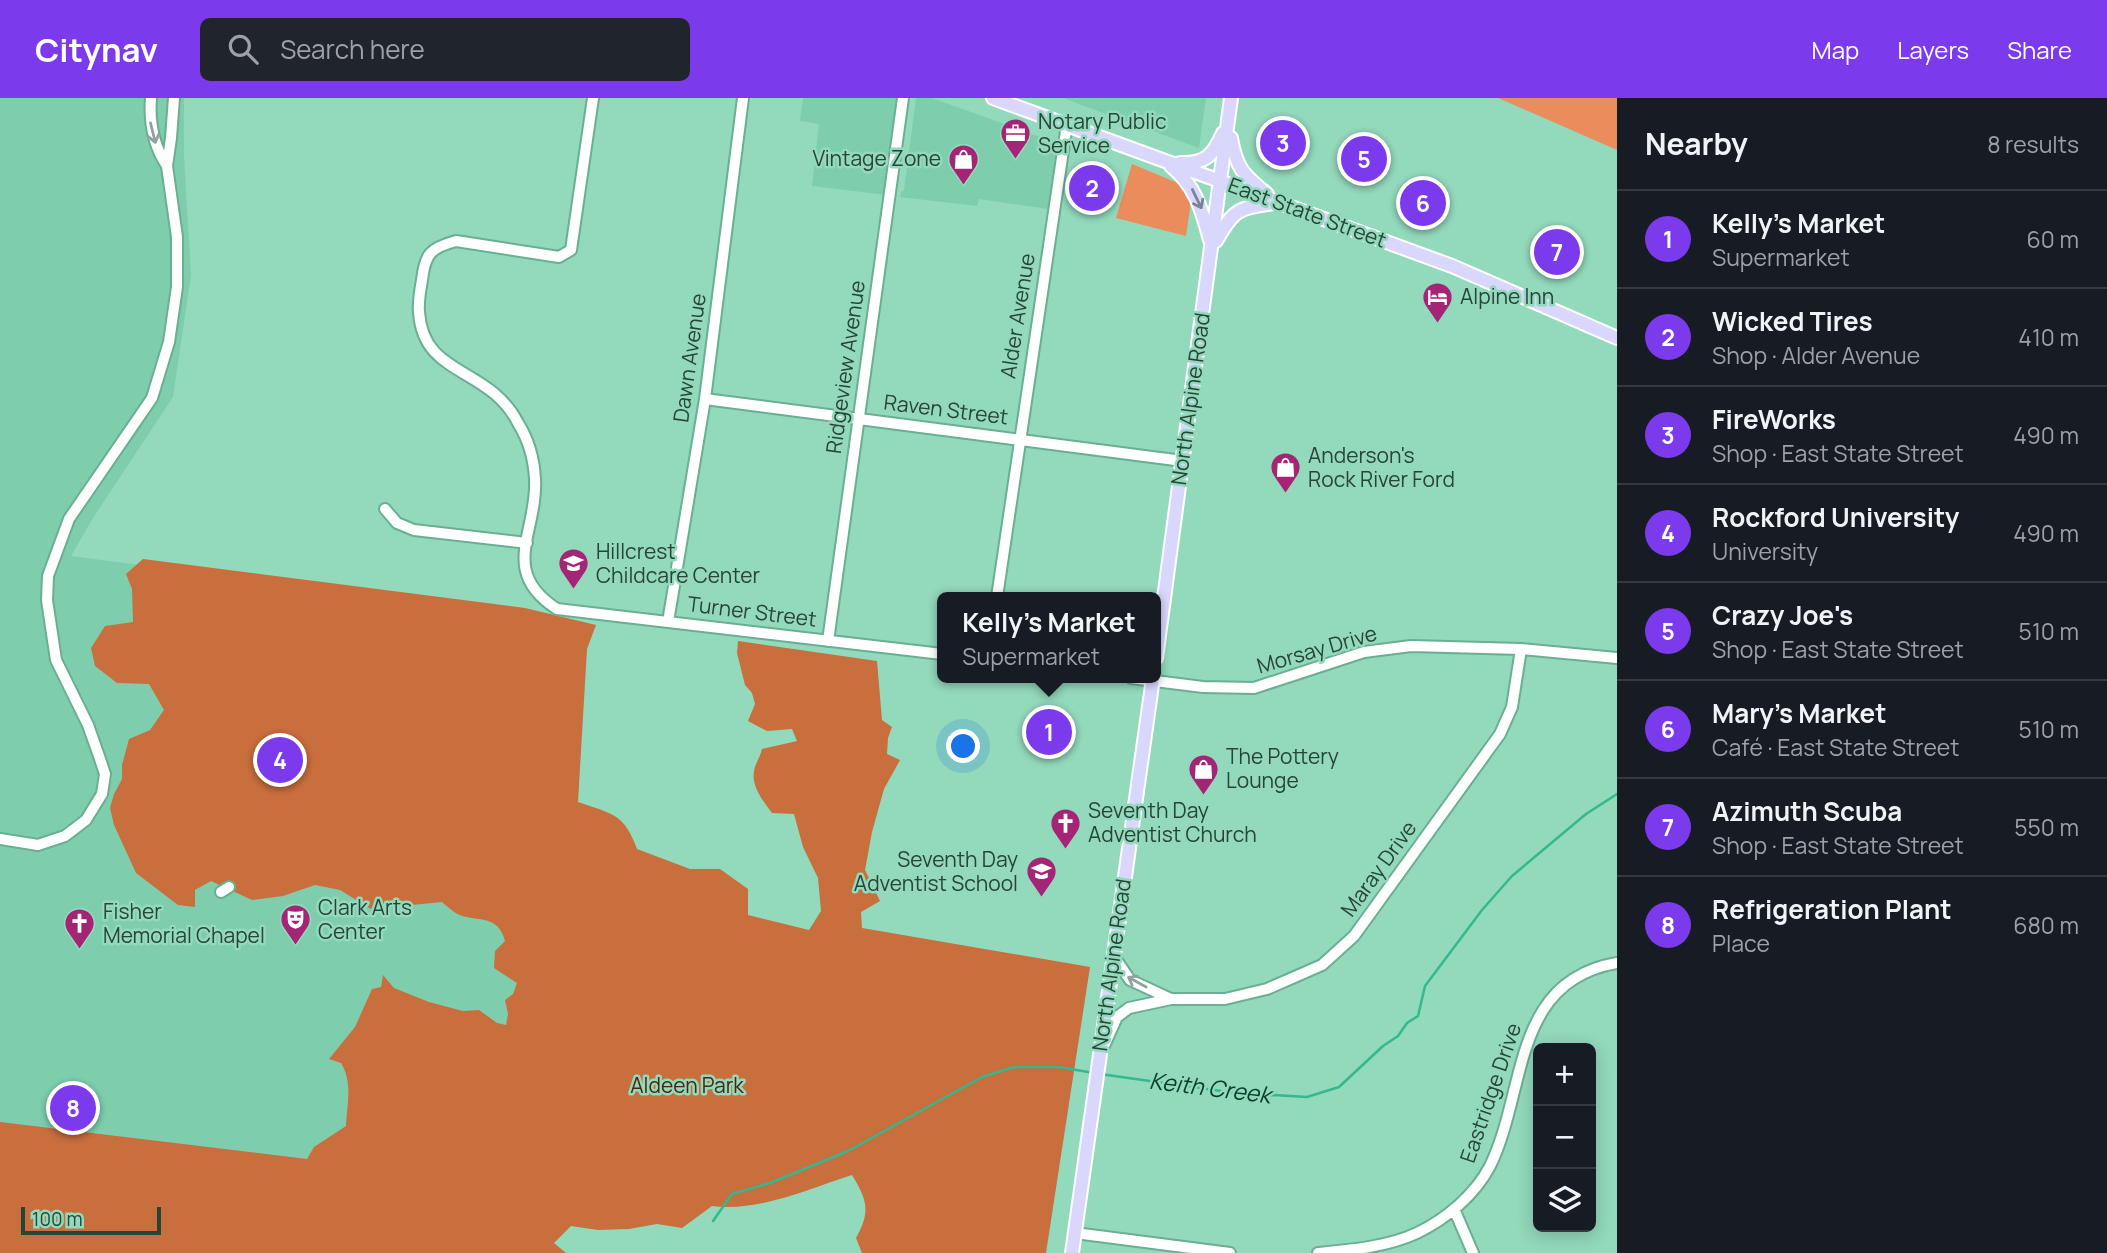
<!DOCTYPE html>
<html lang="en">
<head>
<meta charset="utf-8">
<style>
  :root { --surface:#171b24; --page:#20242c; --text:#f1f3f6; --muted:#9ea1a6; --line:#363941; --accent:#7c3aed }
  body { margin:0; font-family:Manrope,sans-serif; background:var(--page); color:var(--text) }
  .controls { position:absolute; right:21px; bottom:21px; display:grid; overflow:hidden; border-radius:10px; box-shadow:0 4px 18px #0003 }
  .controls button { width:63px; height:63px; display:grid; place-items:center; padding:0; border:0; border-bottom:2px solid var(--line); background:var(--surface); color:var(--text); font:35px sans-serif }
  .scale { position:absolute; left:21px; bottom:18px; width:140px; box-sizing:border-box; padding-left:7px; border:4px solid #274438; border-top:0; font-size:19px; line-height:24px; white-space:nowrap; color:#274438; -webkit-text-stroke:5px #93d9bc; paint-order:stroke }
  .you { position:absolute; left:964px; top:649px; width:24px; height:24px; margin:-18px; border:5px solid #fff; border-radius:50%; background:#1a73e8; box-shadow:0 0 0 10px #1a73e833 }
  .badge { display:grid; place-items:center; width:46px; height:46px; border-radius:50%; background:var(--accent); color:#fff; font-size:23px; font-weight:700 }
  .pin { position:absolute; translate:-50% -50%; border:4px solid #fff; box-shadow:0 2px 7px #0006 }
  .popup { position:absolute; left:937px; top:494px; width:224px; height:91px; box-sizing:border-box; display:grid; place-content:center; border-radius:10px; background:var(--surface); filter:drop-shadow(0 2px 5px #0005); font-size:23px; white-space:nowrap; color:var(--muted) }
  .popup b { font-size:26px; color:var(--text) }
  .popup::after { content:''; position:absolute; left:50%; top:100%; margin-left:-14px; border:14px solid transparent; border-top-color:var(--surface) }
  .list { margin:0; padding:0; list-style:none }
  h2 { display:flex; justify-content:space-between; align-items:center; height:91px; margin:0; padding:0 28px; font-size:30px }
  h2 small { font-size:23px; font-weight:400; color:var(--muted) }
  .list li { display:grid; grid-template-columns:46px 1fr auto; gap:21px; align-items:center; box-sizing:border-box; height:98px; padding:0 28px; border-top:2px solid var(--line) }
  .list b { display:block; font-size:26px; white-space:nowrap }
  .list p { margin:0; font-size:23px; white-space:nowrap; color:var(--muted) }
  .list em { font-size:23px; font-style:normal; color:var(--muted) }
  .icon { flex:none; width:38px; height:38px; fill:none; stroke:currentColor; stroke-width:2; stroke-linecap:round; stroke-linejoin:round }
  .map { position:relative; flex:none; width:1617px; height:1155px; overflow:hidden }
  header { display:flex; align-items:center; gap:42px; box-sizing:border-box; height:98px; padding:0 35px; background:var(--accent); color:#fff }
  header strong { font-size:33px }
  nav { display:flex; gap:38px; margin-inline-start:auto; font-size:24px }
  .search { width:490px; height:63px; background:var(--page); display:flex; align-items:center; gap:18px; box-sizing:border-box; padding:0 24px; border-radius:10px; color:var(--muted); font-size:26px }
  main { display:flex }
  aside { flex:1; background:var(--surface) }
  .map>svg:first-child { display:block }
</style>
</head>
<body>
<header>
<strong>Citynav</strong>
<div class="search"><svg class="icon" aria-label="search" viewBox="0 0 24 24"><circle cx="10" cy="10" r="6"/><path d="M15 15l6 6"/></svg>Search here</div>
<nav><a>Map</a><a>Layers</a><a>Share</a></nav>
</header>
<main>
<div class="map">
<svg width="1617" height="1155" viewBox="0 0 1617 1155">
  <rect width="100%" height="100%" fill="#93d9bc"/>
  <path fill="#7eceae" d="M0,0H184V59L191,177L173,299L93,420L71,458L575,524L500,1095L0,1025Z
    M803,0H900L887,97L812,88L819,26L800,23Z
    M916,0H932L1057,45L1048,111L979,101L977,108L900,99L901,94L904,92Z
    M1064,0H1206L1199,50L1084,8Z"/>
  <path fill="#eb8c5d" d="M1498,0H1617V52Z
    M1132,66L1178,85L1192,97L1186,138L1116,120Z"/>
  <path fill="#c96e3d" d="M143,461L525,510L596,527L587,551L578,704C612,716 624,715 637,751L690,771H720L748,791V817L809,832L821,813L818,780L803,749L794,716L772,715C763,703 751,688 754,673C755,666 760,660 762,651L797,643L792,631L767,633L748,623L755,606L752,595L745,587L737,555L738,543L877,563L882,622L892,629L888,640L887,656L900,662L884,691L872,734L865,772L880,803L861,814L862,830L1090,869L1046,1155H862L856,1140C871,1113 867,1102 852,1077C808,1091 759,1114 712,1108L682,1130L657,1126L629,1131L598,1132L571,1128L554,1145L566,1155H0V1024L307,1061L314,1049L346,1028C347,1005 353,985 341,965L329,961L355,929L372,891L381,889L383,877L394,890L429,904L463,913L479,912L497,925L506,927L508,916L505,902L513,896L517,885L494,870L495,853L505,843C498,816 478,824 460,817C454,815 447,808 442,804L371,811L340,792L315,787L283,798L252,802L211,783L195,792V809L178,807L136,775L114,727L110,710L114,696L122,681V667L129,641L150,632L164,612L149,586L117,585L95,568L91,550L105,528L133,524L132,491L126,476Z"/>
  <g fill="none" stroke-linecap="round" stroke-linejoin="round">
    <path stroke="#31ba8e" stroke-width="2.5" d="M1100,976L1257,998L1274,997L1307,999L1339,989L1383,948L1398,938L1407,925L1418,918L1425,888L1482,812L1512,778L1586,716L1617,696
      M713,1123L732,1096L770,1085L848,1053L982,979L1014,969H1059L1094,975"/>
    <defs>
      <path id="minor" d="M151,0C149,25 153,47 167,68
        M593,0L571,152L559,159L456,143C430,150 425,156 422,182C420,193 418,204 419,214C422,265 463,269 495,296C503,303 513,315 518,325C528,341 534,361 535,381C538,434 498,473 557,511L942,556
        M705,301L1183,363
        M385,411L397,425L414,432L527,445
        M997,499L1067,26
        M668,524L705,301L743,0
        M828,543L903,0
        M1131,580L1203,589L1254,590L1364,554L1411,548L1521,551L1617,560
        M0,741L38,747L65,738L86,722L102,696L105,676L99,658L88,627L56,562L47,502L48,478L69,421L152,300L169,244L177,189V139L167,68L171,40L174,0
        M221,794L229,789
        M1113,857L1130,882L1171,901
        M1104,948L1117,919L1129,910L1171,901H1225L1267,891L1322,867L1354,838L1500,636L1512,609L1521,551
        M1454,1111L1473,1155
        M1075,1135L1230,1155
        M1318,1155C1350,1152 1387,1149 1417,1135C1446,1121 1475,1097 1490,1068C1527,993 1511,883 1617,865"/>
      <path id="major" d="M993,0L1452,168L1617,240
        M1231,40C1236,70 1244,78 1267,96
        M1180,65C1205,66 1213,58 1223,35
        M1171,68C1196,88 1202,113 1210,142
        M1216,143C1233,112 1239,109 1275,105
        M1156,560L1231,0
        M1072,1155L1153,580"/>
    </defs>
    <use href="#minor" stroke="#69af93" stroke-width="14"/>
    <use href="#major" stroke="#fff" stroke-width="16"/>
    <use href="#minor" stroke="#fff" stroke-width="10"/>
    <use href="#major" stroke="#d9d7fc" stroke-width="12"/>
  </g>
  <defs><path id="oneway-shaft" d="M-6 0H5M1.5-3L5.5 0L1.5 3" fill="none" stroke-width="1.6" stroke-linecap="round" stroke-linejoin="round" transform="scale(1.75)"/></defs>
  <g stroke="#93a29c">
    <use href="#oneway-shaft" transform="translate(153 35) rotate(76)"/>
    <use href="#oneway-shaft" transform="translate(1137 884) rotate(-151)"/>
  </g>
  <use stroke="#778690" href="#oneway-shaft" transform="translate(1197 101) rotate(64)"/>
  <defs>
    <symbol id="office-pin" viewBox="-11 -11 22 30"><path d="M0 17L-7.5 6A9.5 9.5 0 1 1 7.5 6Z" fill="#a42475" stroke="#93d9bc"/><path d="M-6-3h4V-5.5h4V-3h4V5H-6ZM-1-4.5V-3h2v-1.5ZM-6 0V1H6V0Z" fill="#fff"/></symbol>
    <symbol id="shop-pin" viewBox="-11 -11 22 30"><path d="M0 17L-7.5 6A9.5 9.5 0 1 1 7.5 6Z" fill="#a42475" stroke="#93d9bc"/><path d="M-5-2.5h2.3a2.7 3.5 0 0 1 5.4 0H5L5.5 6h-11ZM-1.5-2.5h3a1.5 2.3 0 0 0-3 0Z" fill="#fff"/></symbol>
    <symbol id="hotel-pin" viewBox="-11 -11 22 30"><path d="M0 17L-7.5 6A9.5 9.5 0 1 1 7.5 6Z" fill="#a42475" stroke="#93d9bc"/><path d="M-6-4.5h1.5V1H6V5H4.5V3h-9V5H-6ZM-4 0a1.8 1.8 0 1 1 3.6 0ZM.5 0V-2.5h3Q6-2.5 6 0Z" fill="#fff"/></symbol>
    <symbol id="school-pin" viewBox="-11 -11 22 30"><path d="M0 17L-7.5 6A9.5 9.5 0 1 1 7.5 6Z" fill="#a42475" stroke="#93d9bc"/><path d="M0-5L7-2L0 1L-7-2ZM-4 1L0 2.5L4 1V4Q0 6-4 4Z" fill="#fff"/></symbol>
    <symbol id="church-pin" viewBox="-11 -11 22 30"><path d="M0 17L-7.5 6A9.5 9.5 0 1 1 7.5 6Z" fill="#a42475" stroke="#93d9bc"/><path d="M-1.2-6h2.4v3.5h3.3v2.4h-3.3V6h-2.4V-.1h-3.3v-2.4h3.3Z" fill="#fff"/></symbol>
    <symbol id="theatre-pin" viewBox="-11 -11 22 30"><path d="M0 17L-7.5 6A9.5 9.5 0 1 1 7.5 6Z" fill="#a42475" stroke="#93d9bc"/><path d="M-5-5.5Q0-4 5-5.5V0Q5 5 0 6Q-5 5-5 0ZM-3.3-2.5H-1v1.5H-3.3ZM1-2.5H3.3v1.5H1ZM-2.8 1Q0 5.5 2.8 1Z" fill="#fff"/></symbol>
  </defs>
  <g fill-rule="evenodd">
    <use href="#office-pin" x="998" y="18" width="35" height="47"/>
    <use href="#shop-pin" x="946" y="44" width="35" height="47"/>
    <use href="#hotel-pin" x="1420" y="182" width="35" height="47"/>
    <use href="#shop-pin" x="1268" y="352" width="35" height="47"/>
    <use href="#school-pin" x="556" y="448" width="35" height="47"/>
    <use href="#shop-pin" x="1186" y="654" width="35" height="47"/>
    <use href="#church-pin" x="1048" y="708" width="35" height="47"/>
    <use href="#school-pin" x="1024" y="756" width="35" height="47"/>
    <use href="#theatre-pin" x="278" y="804" width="35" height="47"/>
    <use href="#church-pin" x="62" y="808" width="35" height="47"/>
  </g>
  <g text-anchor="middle" stroke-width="5" stroke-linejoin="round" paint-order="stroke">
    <g font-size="21" fill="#274438" stroke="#93d9bc" text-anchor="start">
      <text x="1038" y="31">Notary Public<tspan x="1038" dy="24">Service</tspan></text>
      <text x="941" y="68" text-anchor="end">Vintage Zone</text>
      <text x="1460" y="206">Alpine Inn</text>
      <text x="1308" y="365">Anderson's<tspan x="1308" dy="24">Rock River Ford</tspan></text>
      <text x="596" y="461">Hillcrest<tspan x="596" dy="24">Childcare Center</tspan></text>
      <text x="1226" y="666">The Pottery<tspan x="1226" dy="24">Lounge</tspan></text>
      <text x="1088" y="720">Seventh Day<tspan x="1088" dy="24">Adventist Church</tspan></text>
      <text x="1018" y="769" text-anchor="end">Seventh Day<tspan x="1018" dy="24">Adventist School</tspan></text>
      <text x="318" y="817">Clark Arts<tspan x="318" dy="24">Center</tspan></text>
      <text x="103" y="821">Fisher<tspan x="103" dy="24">Memorial Chapel</tspan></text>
    </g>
    <g font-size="21" fill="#274438" stroke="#93d9bc">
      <text transform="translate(1307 115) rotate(20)" y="7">East State Street</text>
      <text transform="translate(1018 218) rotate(-81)" y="7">Alder Avenue</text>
      <text transform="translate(690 260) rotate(-82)" y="7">Dawn Avenue</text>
      <text transform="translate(846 269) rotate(-82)" y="7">Ridgeview Avenue</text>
      <text transform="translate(1191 301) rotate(-82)" y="7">North Alpine Road</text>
      <text transform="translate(946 312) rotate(7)" y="7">Raven Street</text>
      <text transform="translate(752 514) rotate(7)" y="7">Turner Street</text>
      <text transform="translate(1317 552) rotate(-16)" y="7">Morsay Drive</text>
      <text transform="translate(1379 771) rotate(-54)" y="7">Maray Drive</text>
      <text transform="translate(1112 867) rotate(-82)" y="7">North Alpine Road</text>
      <text transform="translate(1491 995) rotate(-71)" y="7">Eastridge Drive</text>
    </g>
    <g font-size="21" fill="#4c2612" stroke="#93d9bc">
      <text x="687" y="995">Aldeen Park</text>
    </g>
    <g font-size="23" font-style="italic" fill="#053f2e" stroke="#93d9bc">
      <text transform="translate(1210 990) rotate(7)" y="8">Keith Creek</text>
    </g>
  </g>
</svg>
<div class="controls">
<button>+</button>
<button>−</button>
<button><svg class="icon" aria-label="layers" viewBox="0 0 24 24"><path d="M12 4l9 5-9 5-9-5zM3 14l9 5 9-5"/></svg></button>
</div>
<div class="scale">100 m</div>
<div class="you"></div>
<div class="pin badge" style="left:1049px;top:634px">1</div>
<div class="popup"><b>Kelly's Market</b>Supermarket</div>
<div class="pin badge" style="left:1092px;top:90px">2</div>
<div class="pin badge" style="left:1283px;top:45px">3</div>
<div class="pin badge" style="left:280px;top:662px">4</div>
<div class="pin badge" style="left:1364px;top:61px">5</div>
<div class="pin badge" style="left:1423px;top:105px">6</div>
<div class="pin badge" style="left:1557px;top:154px">7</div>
<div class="pin badge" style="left:73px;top:1010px">8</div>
</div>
<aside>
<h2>Nearby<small>8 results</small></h2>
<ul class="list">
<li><span class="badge">1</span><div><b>Kelly's Market</b><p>Supermarket</p></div><em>60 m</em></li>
<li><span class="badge">2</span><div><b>Wicked Tires</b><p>Shop · Alder Avenue</p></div><em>410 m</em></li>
<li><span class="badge">3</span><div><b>FireWorks</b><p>Shop · East State Street</p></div><em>490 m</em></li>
<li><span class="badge">4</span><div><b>Rockford University</b><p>University</p></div><em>490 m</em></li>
<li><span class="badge">5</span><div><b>Crazy Joe's</b><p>Shop · East State Street</p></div><em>510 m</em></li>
<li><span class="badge">6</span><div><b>Mary's Market</b><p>Café · East State Street</p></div><em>510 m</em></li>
<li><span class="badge">7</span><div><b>Azimuth Scuba</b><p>Shop · East State Street</p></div><em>550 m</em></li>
<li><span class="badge">8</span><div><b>Refrigeration Plant</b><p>Place</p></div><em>680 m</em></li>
</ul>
</aside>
</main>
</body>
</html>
